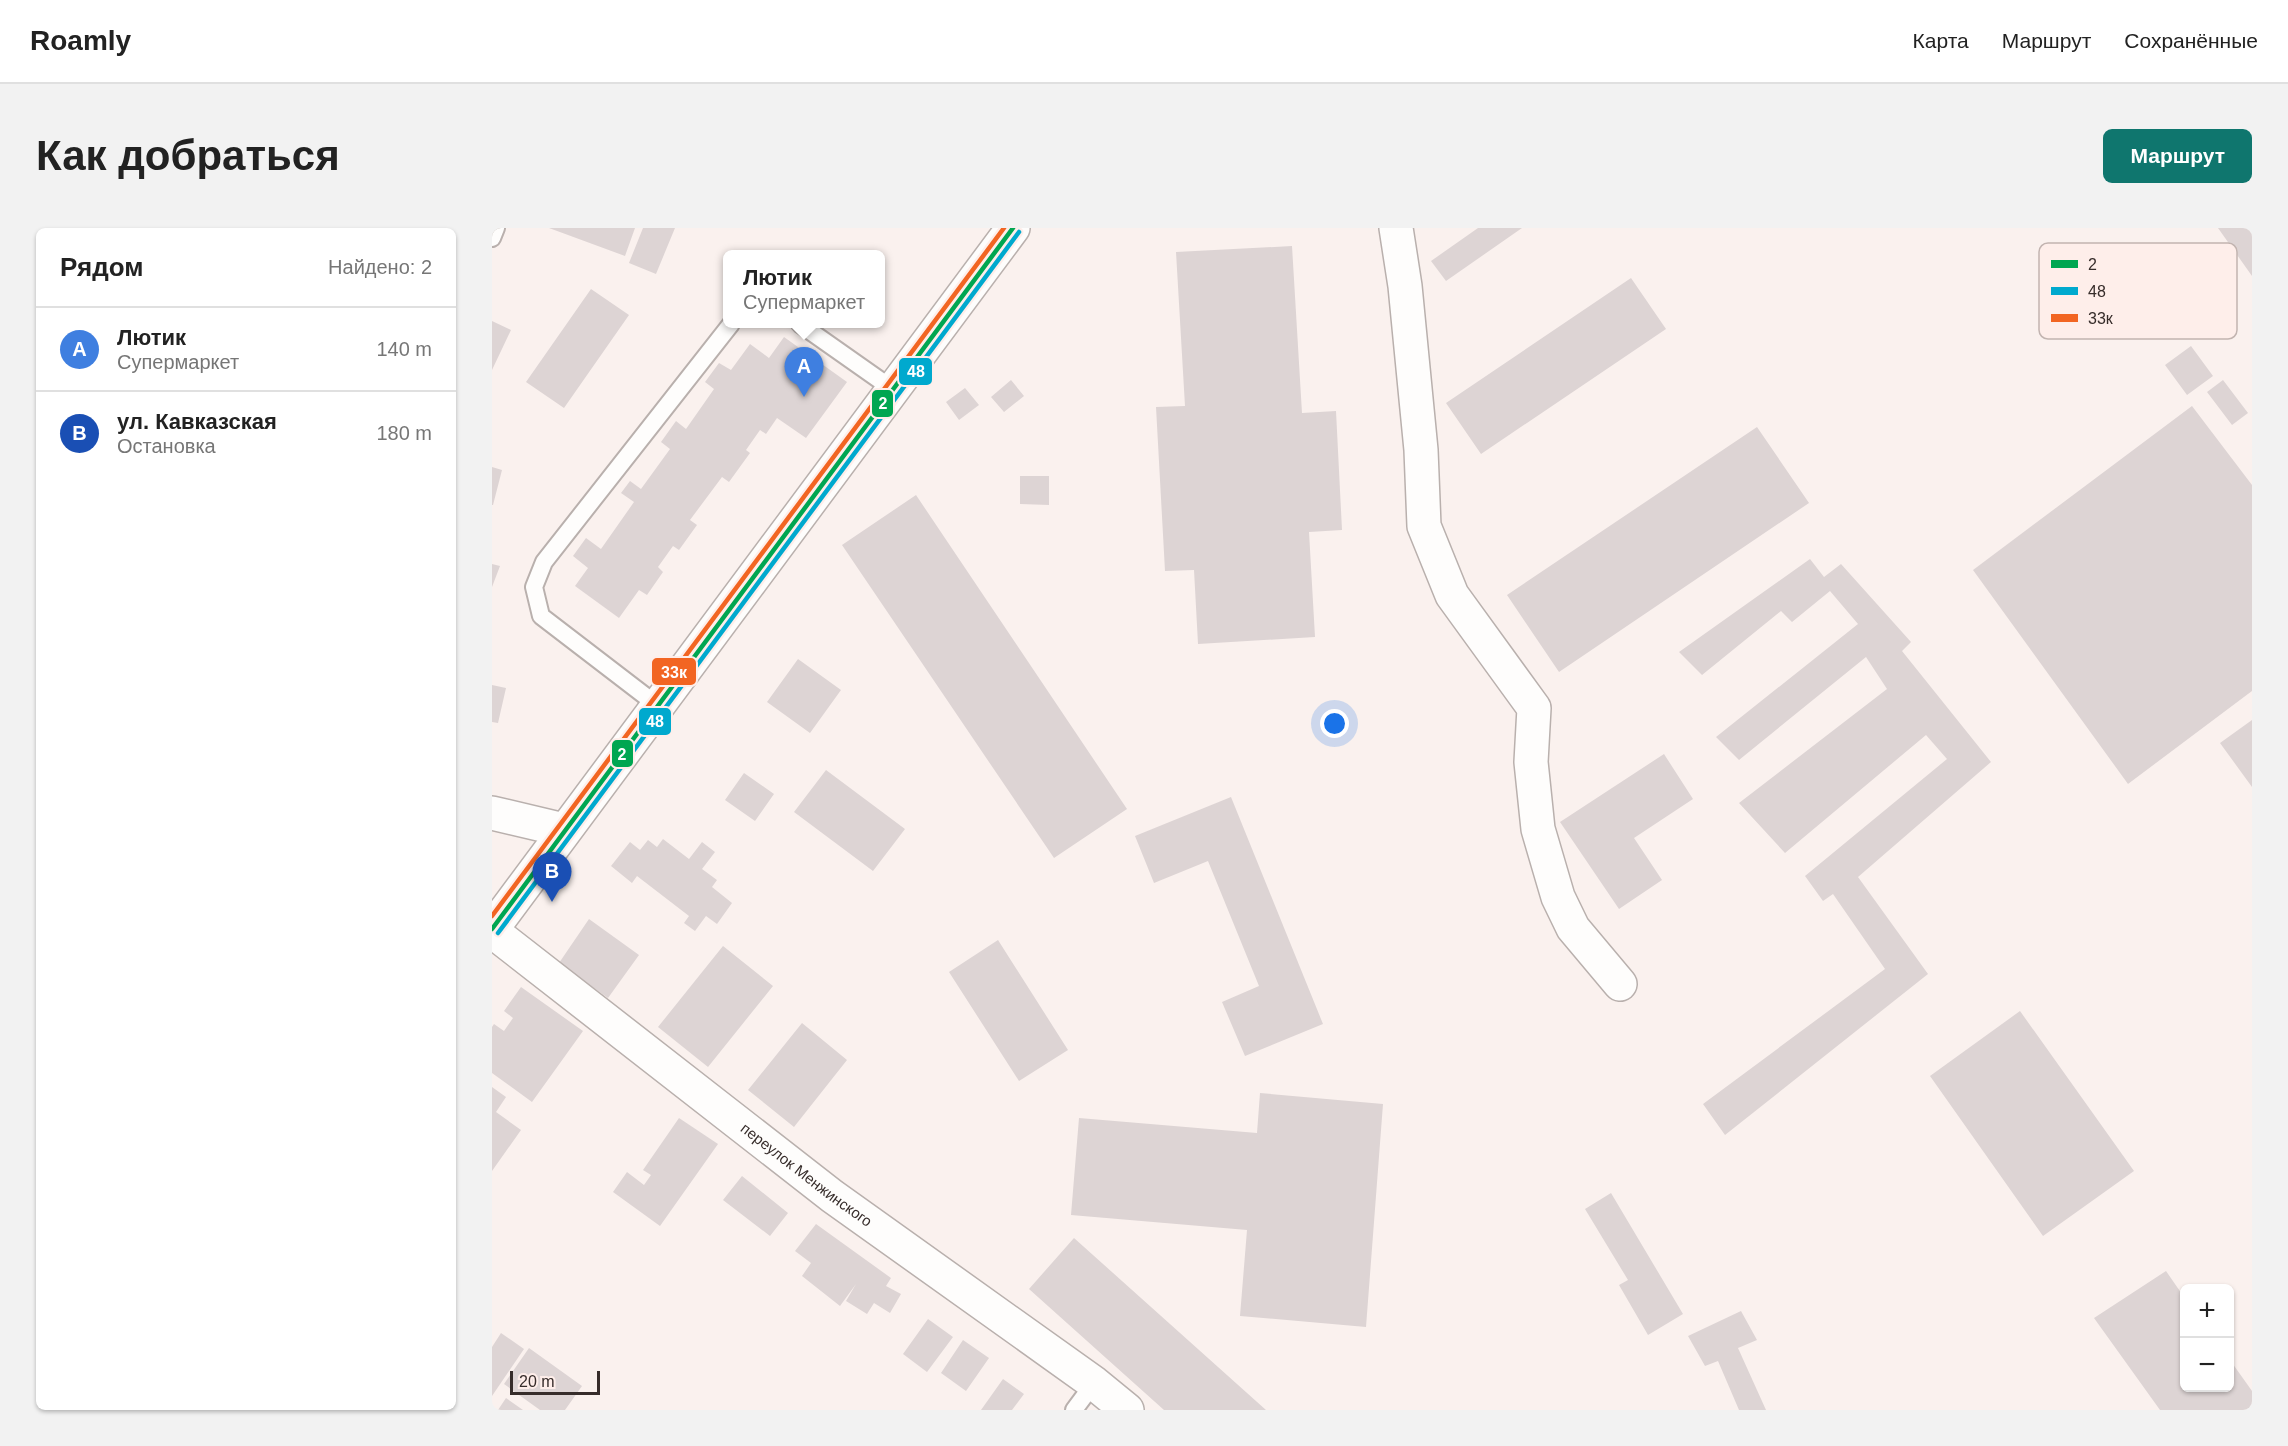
<!DOCTYPE html>
<html lang="ru">
<head>
<meta charset="utf-8">
<style>
  :root { --surface:#fff; --page:#f2f2f2; --text:#222; --muted:#767676; --line:#e0e0e0; --accent:#0f766e }
  body { margin:0; font-family:Arial,sans-serif; background:var(--page); color:var(--text) }
  .controls { position:absolute; right:18px; bottom:18px; display:grid; overflow:hidden; border-radius:9px; box-shadow:0 2px 4px #0004 }
  .controls button { width:54px; height:54px; display:grid; place-items:center; padding:0; border:0; border-bottom:2px solid var(--line); background:var(--surface); color:var(--text); font:30px sans-serif }
  .scale { position:absolute; left:18px; bottom:15px; width:90px; box-sizing:border-box; padding-left:6px; border:3px solid #362c2a; border-top:0; font-size:16px; line-height:21px; white-space:nowrap; color:#362c2a; -webkit-text-stroke:4px #feeeea; paint-order:stroke }
  .you { position:absolute; left:843px; top:496px; width:21px; height:21px; margin:-15px; border:4px solid #fff; border-radius:50%; background:#1a73e8; box-shadow:0 0 0 9px #1a73e833 }
  .badge { display:grid; place-items:center; width:39px; height:39px; border-radius:50%; background:var(--accent); color:#fff; font-size:20px; font-weight:700 }
  .pin { position:absolute; translate:-50% -50px; filter:drop-shadow(0 2px 3px #0008) }
  .pin::after { content:''; position:absolute; top:32px; width:21px; height:18px; background:inherit; clip-path:polygon(0 0,100% 0,50% 100%) }
  .popup { position:absolute; left:231px; top:22px; width:162px; height:78px; box-sizing:border-box; display:grid; place-content:center; border-radius:9px; background:var(--surface); filter:drop-shadow(0 2px 4px #0005); font-size:20px; white-space:nowrap; color:var(--muted) }
  .popup b { font-size:22px; color:var(--text) }
  .popup::after { content:''; position:absolute; left:50%; top:100%; margin-left:-12px; border:12px solid transparent; border-top-color:var(--surface) }
  .list { margin:0; padding:0; list-style:none }
  h2 { display:flex; justify-content:space-between; align-items:center; height:78px; margin:0; padding:0 24px; font-size:26px }
  h2 small { font-size:20px; font-weight:400; color:var(--muted) }
  .list li { display:grid; grid-template-columns:39px 1fr auto; gap:18px; align-items:center; box-sizing:border-box; height:84px; padding:0 24px; border-top:2px solid var(--line) }
  .list b { display:block; font-size:22px; white-space:nowrap }
  .list p { margin:0; font-size:20px; white-space:nowrap; color:var(--muted) }
  .list em { font-size:20px; font-style:normal; color:var(--muted) }
  .map { position:relative; flex:none; width:1760px; height:1182px; overflow:hidden; border-radius:9px }
  header { display:flex; align-items:center; gap:36px; box-sizing:border-box; height:84px; padding:0 30px; background:var(--surface); border-bottom:2px solid var(--line) }
  header strong { font-size:28px }
  nav { display:flex; gap:33px; margin-inline-start:auto; font-size:21px }
  .intro { display:flex; align-items:center; justify-content:space-between; box-sizing:border-box; height:144px; padding:0 36px }
  h1 { margin:0; font-size:42px }
  .button { padding:15px 27px; border-radius:9px; background:var(--accent); color:#fff; font-size:21px; font-weight:700 }
  main { display:flex; gap:36px; padding:0 36px }
  aside { flex:1; background:var(--surface); border-radius:9px; box-shadow:0 2px 4px #0004 }
  .map>svg:first-child { display:block }
</style>
</head>
<body>
<header>
<strong>Roamly</strong>
<nav><a>Карта</a><a>Маршрут</a><a>Сохранённые</a></nav>
</header>
<div class="intro"><h1>Как добраться</h1><a class="button">Маршрут</a></div>
<main>
<aside>
<h2>Рядом<small>Найдено: 2</small></h2>
<ul class="list">
<li><span class="badge" style="background:#3f7fe0">A</span><div><b>Лютик</b><p>Супермаркет</p></div><em>140 m</em></li>
<li><span class="badge" style="background:#1a4fb4">B</span><div><b>ул. Кавказская</b><p>Остановка</p></div><em>180 m</em></li>
</ul>
</aside>
<div class="map">
<svg width="1760" height="1182" viewBox="0 0 1760 1182">
  <rect width="100%" height="100%" fill="#faf1ee"/>
  <path fill="#ddd4d4" d="M57,0H143L133,28Z
    M151,0H183L164,46L137,35Z
    M986,0H1030L954,53L939,33Z
    M1726,0H1760V48Z
    M800,18L810,185L844,183L850,302L817,304L823,409L706,416L702,342L673,343L664,179L693,178L684,24Z
    M1139,50L1174,101L989,226L954,175Z
    M99,61L137,87L72,180L34,154Z
    M0,93L19,102L0,142Z
    M292,109L355,154L314,210L285,190L274,206L268,202L254,222L258,225L237,254L230,249L198,292L205,297L187,322L181,318L166,339L171,344L155,367L147,362L127,390L83,358L96,340L81,328L94,310L109,321L142,274L129,265L138,253L149,261L178,221L169,214L184,193L194,201L222,161L213,154L227,135L239,142L258,116L277,130Z
    M1699,118L1721,148L1695,167L1673,137Z
    M519,152L532,168L512,184L499,169Z
    M1731,152L1756,185L1740,197L1715,164Z
    M473,160L487,177L467,192L454,174Z
    M1700,178L1760,257V463L1636,556L1481,342Z
    M1265,199L1317,275L1067,444L1015,367Z
    M0,239L10,242L1,277H0Z
    M528,248H557V277L528,276Z
    M424,267L635,581L562,630L350,317Z
    M1318,331L1332,349L1349,336L1419,414L1410,423L1499,534L1366,649L1436,746L1233,907L1211,876L1393,741L1341,666L1331,673L1313,648L1455,531L1434,507L1293,625L1247,575L1395,461L1374,429L1247,532L1224,509L1366,396L1338,363L1300,394L1289,383L1210,447L1187,424Z
    M0,336L8,338L0,359Z
    M306,431L349,462L318,505L275,474Z
    M0,457L14,460L6,495L0,494Z
    M1760,492V559L1728,515Z
    M1172,526L1201,571L1142,610L1170,652L1127,681L1068,594Z
    M334,542L413,601L381,643L302,584Z
    M252,545L282,566L263,593L233,572Z
    M739,569L831,796L753,828L730,774L767,758L716,633L662,655L643,608Z
    M171,611L197,631L210,614L223,624L210,641L225,652L220,659L240,675L225,696L214,688L203,703L192,695L197,688L145,648L140,655L119,638L138,614L148,622L156,612L165,619Z
    M97,691L147,727L116,770L67,735Z
    M506,712L576,822L527,853L457,744Z
    M231,718L281,758L216,839L166,799Z
    M29,759L91,803L40,874L0,845V799L2,796L12,803L21,790L12,783Z
    M1528,783L1642,943L1551,1008L1438,848Z
    M310,795L355,832L302,899L256,862Z
    M0,859L14,869L4,884L29,902L0,943Z
    M768,865L891,876L874,1099L748,1088L755,1002L579,987L587,890L765,905Z
    M187,890L226,916L168,998L121,964L135,944L152,957L159,947L151,942Z
    M250,948L296,985L278,1008L231,972Z
    M1119,965L1191,1086L1156,1107L1127,1057L1136,1052L1093,981Z
    M324,996L399,1050L394,1058L409,1066L398,1085L382,1075L375,1086L354,1073L364,1056L348,1078L310,1048L319,1035L303,1023Z
    M582,1010L774,1182H672L537,1061Z
    M1674,1043L1692,1069V1160H1738V1132L1760,1163V1182H1668L1602,1090Z
    M1249,1083L1265,1112L1246,1120L1274,1182H1247L1226,1133L1213,1138L1196,1108Z
    M436,1091L461,1109L435,1144L411,1126Z
    M9,1105L32,1121L0,1168V1119Z
    M471,1112L497,1130L474,1163L449,1145Z
    M37,1120L90,1158L73,1182H48L12,1156Z
    M511,1151L532,1166L520,1182H489Z
    M14,1170L31,1182H6Z"/>
  <g fill="none" stroke-linecap="round" stroke-linejoin="round">
    <defs>
      <path id="service" d="M0,10L4,0
        M308,96L399,160
        M165,477L49,388L42,359L52,334L239,96
        M582,1182L602,1155"/>
      <g id="minor">
        <path d="M904,0L913,58L929,222L932,298L960,367L1042,480L1039,534L1046,601L1066,669L1081,700L1128,756"/>
        <path d="M0,585L72,602"/>
        <path d="M0,701L521,0"/>
        <path id="s1" d="M0,703L340,968L602,1155L635,1182"/>
      </g>
    </defs>
    <use href="#service" stroke="#b9b0ad" stroke-width="20"/>
    <use href="#minor" stroke="#b9b0ad" stroke-width="36"/>
    <use href="#service" stroke="#fefdfc" stroke-width="16"/>
    <use href="#minor" stroke="#fefdfc" stroke-width="33"/>
    <defs>
      <path id="bus-1" d="M0,701L521,0"/>
      <path id="bus-2" d="M6,705L527,4"/>
      <path id="bus-3" d="M0,688L512,0"/>
    </defs>
    <use href="#bus-1" stroke="#feeeea" stroke-width="9"/>
    <use href="#bus-2" stroke="#feeeea" stroke-width="9"/>
    <use href="#bus-3" stroke="#feeeea" stroke-width="9"/>
    <use href="#bus-1" stroke="#00a651" stroke-width="4.5"/>
    <use href="#bus-2" stroke="#00a9ce" stroke-width="4.5"/>
    <use href="#bus-3" stroke="#f26522" stroke-width="4.5"/>
  </g>
  <g text-anchor="middle" stroke-width="4.5" stroke-linejoin="round" paint-order="stroke">
    <g font-size="15" fill="#362c2a" stroke="#feeeea">
      <text dy="5" stroke="none"><textPath href="#s1" startOffset="398">переулок Менжинского</textPath></text>
    </g>
  </g>
  <rect x="1547" y="15" width="198" height="96" rx="9" fill="#feeeea" stroke="#c2b4b0" stroke-width="1.5"/>
  <rect x="1559" y="32" width="27" height="8" fill="#00a651"/>
  <rect x="1559" y="59" width="27" height="8" fill="#00a9ce"/>
  <rect x="1559" y="86" width="27" height="8" fill="#f26522"/>
  <g font-size="16" fill="#362c2a">
    <text x="1596" y="42">2</text>
    <text x="1596" y="69">48</text>
    <text x="1596" y="96">33к</text>
  </g>
  <g stroke="#feeeea" stroke-width="2">
    <rect x="406" y="129" width="35" height="29" rx="6" fill="#00a9ce"/>
    <rect x="379" y="161" width="23" height="29" rx="6" fill="#00a651"/>
    <rect x="159" y="429" width="46" height="29" rx="6" fill="#f26522"/>
    <rect x="146" y="479" width="34" height="29" rx="6" fill="#00a9ce"/>
    <rect x="119" y="511" width="23" height="29" rx="6" fill="#00a651"/>
  </g>
  <g font-size="16" text-anchor="middle" font-weight="bold" fill="#fff">
    <text x="424" y="149">48</text>
    <text x="391" y="181">2</text>
    <text x="182" y="450">33к</text>
    <text x="163" y="499">48</text>
    <text x="130" y="532">2</text>
  </g>
</svg>
<div class="controls">
<button>+</button>
<button>−</button>
</div>
<div class="scale">20 m</div>
<div class="you"></div>
<div class="pin badge" style="left:312px;top:169px;background:#3f7fe0">A</div>
<div class="popup"><b>Лютик</b>Супермаркет</div>
<div class="pin badge" style="left:60px;top:674px;background:#1a4fb4">B</div>
</div>
</main>
</body>
</html>
